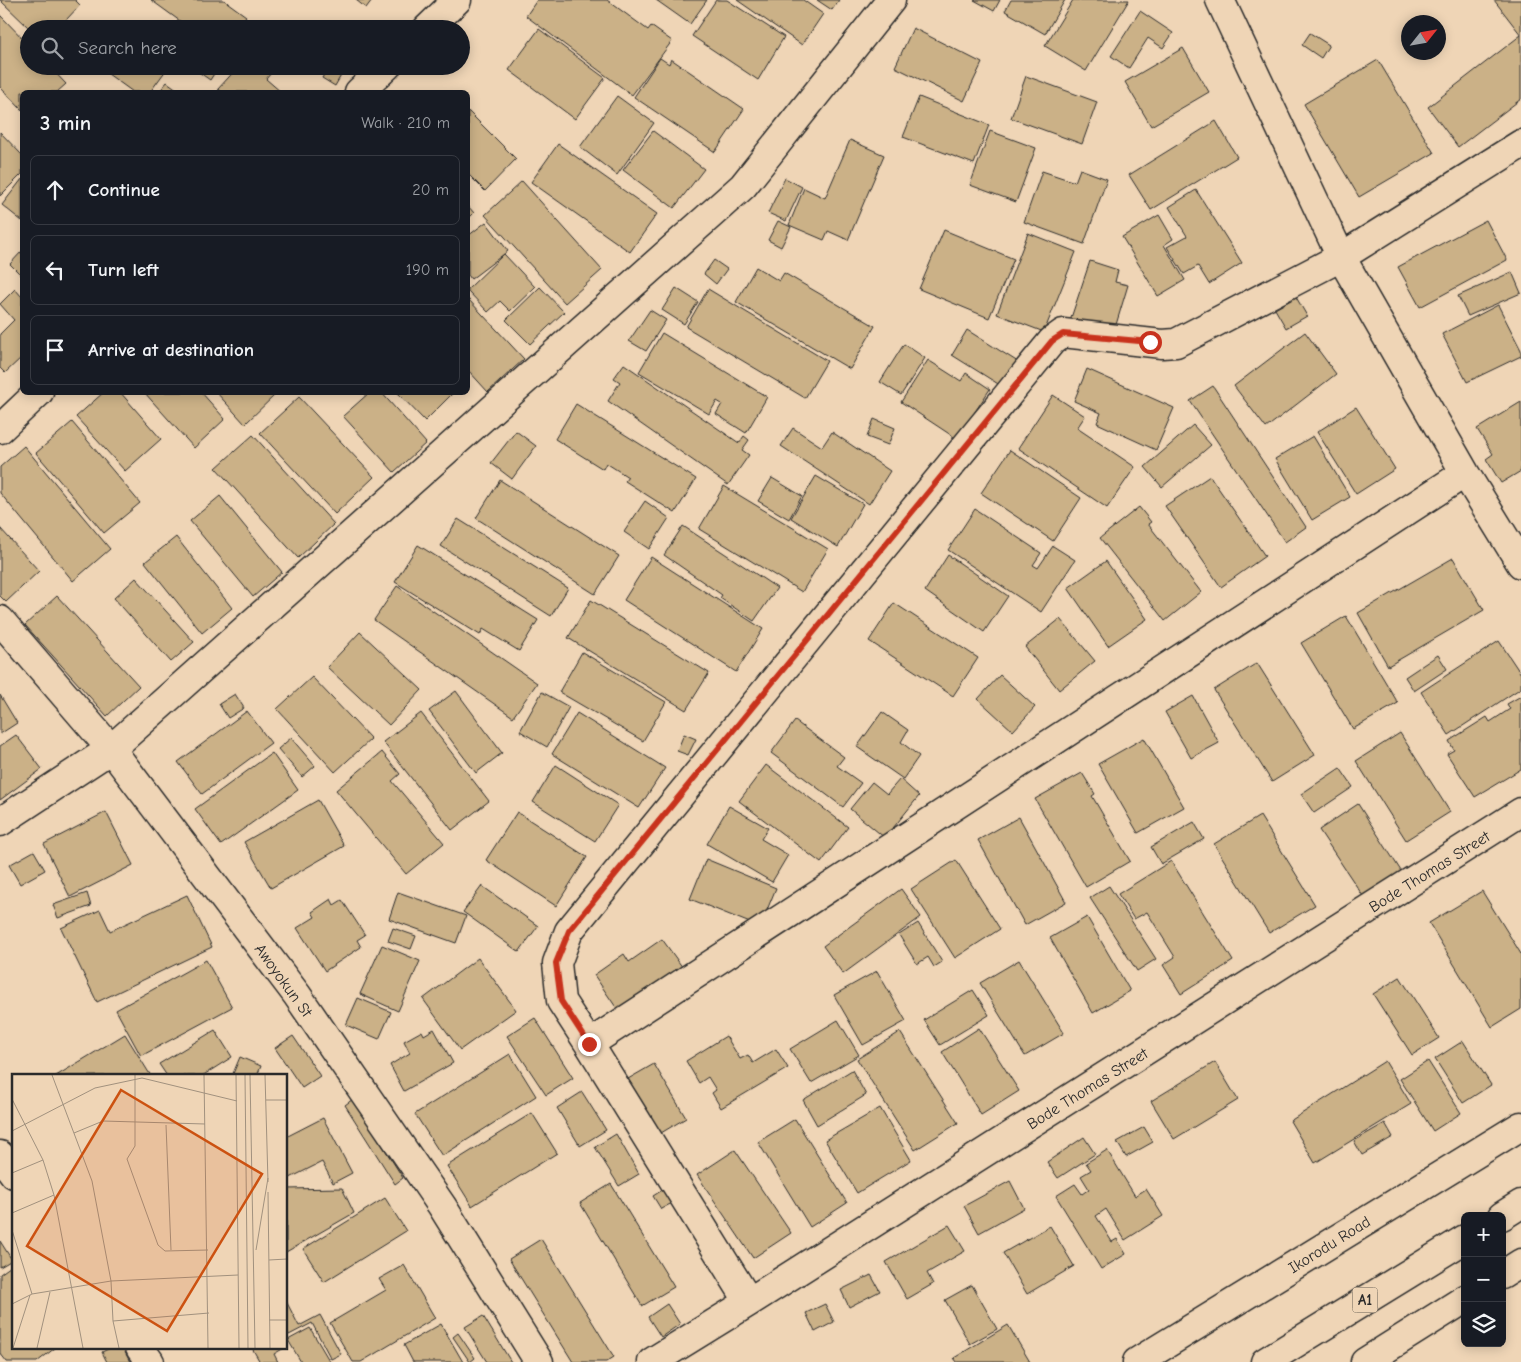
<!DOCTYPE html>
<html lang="en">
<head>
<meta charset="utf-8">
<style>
  :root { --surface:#171b24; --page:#20242c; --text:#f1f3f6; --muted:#9ea1a6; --line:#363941 }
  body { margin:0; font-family:"Comic Neue",sans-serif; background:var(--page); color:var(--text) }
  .controls { position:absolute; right:15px; bottom:15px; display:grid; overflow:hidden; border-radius:8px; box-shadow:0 2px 12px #0003 }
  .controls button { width:45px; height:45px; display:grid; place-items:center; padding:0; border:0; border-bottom:1px solid var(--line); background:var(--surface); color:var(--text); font:25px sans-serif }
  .compass { position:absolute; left:1401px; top:15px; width:45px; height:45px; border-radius:50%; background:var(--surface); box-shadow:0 2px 12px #0003; rotate:59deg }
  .stop { position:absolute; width:15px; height:15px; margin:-11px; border:4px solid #c8321e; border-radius:50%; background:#fff }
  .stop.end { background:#c8321e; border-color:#fff; box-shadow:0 1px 5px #0008 }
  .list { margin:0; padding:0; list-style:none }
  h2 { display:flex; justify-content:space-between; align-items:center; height:65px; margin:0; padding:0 20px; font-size:21px }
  h2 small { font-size:16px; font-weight:400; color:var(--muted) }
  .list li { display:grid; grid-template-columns:32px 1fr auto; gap:15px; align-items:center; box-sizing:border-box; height:70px; margin:0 10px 10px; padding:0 10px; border:1px solid var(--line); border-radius:8px }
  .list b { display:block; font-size:19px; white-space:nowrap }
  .list em { font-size:16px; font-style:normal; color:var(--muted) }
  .icon { flex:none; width:28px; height:28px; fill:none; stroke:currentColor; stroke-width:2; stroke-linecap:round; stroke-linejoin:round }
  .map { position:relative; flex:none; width:1521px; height:1362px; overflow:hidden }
  .search { position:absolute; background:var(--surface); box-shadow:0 2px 12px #0003; left:20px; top:20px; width:450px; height:55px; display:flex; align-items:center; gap:12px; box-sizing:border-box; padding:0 18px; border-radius:28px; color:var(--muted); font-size:19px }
  .panel { position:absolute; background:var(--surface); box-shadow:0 2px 12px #0003; left:20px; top:90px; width:450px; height:305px; border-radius:8px }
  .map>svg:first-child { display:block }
</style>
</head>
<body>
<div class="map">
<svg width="1521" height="1362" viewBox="0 0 1521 1362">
  <rect width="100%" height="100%" fill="#efd5b6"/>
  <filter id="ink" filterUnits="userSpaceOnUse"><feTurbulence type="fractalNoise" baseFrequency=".02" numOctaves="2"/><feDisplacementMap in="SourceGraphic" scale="10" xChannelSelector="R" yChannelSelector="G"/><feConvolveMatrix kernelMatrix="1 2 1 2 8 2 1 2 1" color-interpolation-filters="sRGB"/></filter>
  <g filter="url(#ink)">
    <path fill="#cbb187" stroke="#2b2b2b" d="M0,0H75L80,5L66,20L71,25L67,29H30Z
      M151,0H224L246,16L237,29H191Z
      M356,0H372L366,8Z
      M537,0H607L648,30L651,26L672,41L632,95L526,16Z
      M656,0H707L690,24Z
      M716,0H727L784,37L758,80L692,36Z
      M737,0H803L823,14L802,45Z
      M817,0H839L832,10Z
      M974,0H1000L994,11Z
      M1011,0H1065L1045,34L1005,11Z
      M1073,0H1129L1086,71L1045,46Z
      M1494,0H1521V35Z
      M1140,11L1173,33L1163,48L1148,38L1129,68L1111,56Z
      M0,15L29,45V66H49L66,84L57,92H22V110L0,87Z
      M913,28L982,63L964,101L895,67Z
      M539,29L605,78L575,119L509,70Z
      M1310,33L1329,45L1321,58L1302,45Z
      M1521,35V99L1458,147L1428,107Z
      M1183,48L1209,92L1151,126L1125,82Z
      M660,58L669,64L671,59L744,109L715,152L634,97Z
      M1378,60L1434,153L1359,197L1304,104Z
      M97,66H169L150,92H133Z
      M190,66H219L210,80Z
      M239,66H277L266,79L281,92H222L218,89Z
      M329,66H333L343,72L335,86L322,78Z
      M1026,76L1097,102L1082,144L1011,118Z
      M167,82L181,92H159Z
      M617,96L654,123L617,175L580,147Z
      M919,97L989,125L974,164L903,137Z
      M468,111L516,159L485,191L468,174Z
      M1216,121L1237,157L1151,210L1129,175Z
      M653,131L704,169L674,208L623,170Z
      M990,131L1036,148L1016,202L970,185Z
      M0,132L22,155V174L0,196Z
      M850,140L884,155L848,240L828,231L824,240L789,225L804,188L825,198Z
      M558,144L657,214L630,252L531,182Z
      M1080,169L1107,179L1084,244L1024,222L1042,171L1075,182Z
      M785,178L802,187L786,221L768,213Z
      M22,179V221L2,205Z
      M522,181L602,270L565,303L485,215Z
      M1196,190L1242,263L1209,284L1198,266L1184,274L1167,247L1187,236L1169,207Z
      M468,206L474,213L468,219Z
      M1159,215L1173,239L1164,245L1185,280L1158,296L1122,237Z
      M1486,220L1507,260L1420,307L1398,267Z
      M778,221L791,227L781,247L768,240Z
      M486,222L508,251L471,279L468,275V236Z
      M944,230L1014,259L989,318L919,289Z
      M1028,233L1076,252L1044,332L997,314Z
      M22,251V276L10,264Z
      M504,254L535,287L510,311L500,301L488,312L468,291V289Z
      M714,260L727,269L716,284L704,274Z
      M1090,261L1118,270L1115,282L1128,285L1112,338L1069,324Z
      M756,267L779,281L784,273L875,326L850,369L736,302Z
      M1512,272L1521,293L1468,316L1458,296Z
      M540,287L564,312L530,344L506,320Z
      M676,288L698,302L684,324L662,310Z
      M15,289L22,297V357L5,373L0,368V334L14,320L0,304Z
      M708,289L827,361L805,398L686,327Z
      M1296,297L1307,316L1286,328L1275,309Z
      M468,299L524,359L488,392L468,370Z
      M1498,305L1521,350V356L1467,382L1442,334Z
      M650,310L666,320L646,351L629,341Z
      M967,330L1018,362L1003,387L952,355Z
      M1305,332L1336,374L1266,428L1234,386Z
      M662,333L767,397L746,433L716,414L722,404L717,401L709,414L639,372Z
      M904,344L925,358L901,395L880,382Z
      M928,360L961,381L966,373L990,389L957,439L901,402Z
      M624,364L739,443L744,436L749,440L742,450L749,455L728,485L608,401L620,382L614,378Z
      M1087,369L1174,408L1156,450L1097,423L1101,413L1074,401Z
      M1213,386L1306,527L1285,542L1190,401Z
      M104,392H120L161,439L125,471L76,417Z
      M144,392H201L225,419L194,448Z
      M216,392H278L245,424Z
      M370,392H381L426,443L394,472L343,416Z
      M397,392H454L425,421Z
      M1053,395L1085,416L1077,428L1135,467L1107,508L1018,448Z
      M299,397L374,477L335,514L260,433Z
      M1521,402V471L1501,483L1486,459L1493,454L1477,429Z
      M576,404L696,479L675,513L625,481L628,477L606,463L603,469L555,439Z
      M1356,407L1395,469L1356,494L1317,432Z
      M874,419L895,428L888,445L867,437Z
      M72,422L140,503L104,533L36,453Z
      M1193,425L1211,445L1162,487L1145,467Z
      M793,428L822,447L832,432L890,471L869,504L781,446Z
      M516,431L536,446L512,479L491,463Z
      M253,435L334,524L298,558L216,468Z
      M1313,436L1350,497L1312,520L1275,459Z
      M24,446L110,549L73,581L0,493V467Z
      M1010,450L1081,498L1053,541L981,493Z
      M816,476L863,504L838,547L791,518Z
      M1210,476L1265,556L1221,587L1165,506Z
      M772,478L802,496L789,519L758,501Z
      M500,480L619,556L595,594L476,518Z
      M724,486L828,549L802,592L699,529Z
      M220,496L282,572L253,597L190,521Z
      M645,501L669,518L649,549L624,532Z
      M1139,507L1151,522L1148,524L1201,592L1165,621L1100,538Z
      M975,509L1041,553L1033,565L1038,568L1053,546L1075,560L1041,612L948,550Z
      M458,519L568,588L551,616L441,546Z
      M683,526L777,588L754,621L720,598L722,595L664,555Z
      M0,528L39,571L6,602L0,596Z
      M176,537L232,608L202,633L145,562Z
      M418,545L538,620L519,651L483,629L480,635L395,582Z
      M948,555L1008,596L984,632L925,591Z
      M651,557L763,629L736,672L624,600Z
      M1453,558L1484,610L1388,666L1358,613Z
      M1106,561L1147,619L1108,646L1068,588Z
      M136,578L194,642L171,662L114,598Z
      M397,586L537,683L513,717L374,620Z
      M57,596L139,686L107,716L25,625Z
      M591,600L709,673L686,710L568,638Z
      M894,603L978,658L953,696L869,641Z
      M1346,616L1398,703L1353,729L1301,643Z
      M1060,619L1095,661L1059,690L1025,647Z
      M360,632L422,690L389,725L327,667Z
      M1499,641L1521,674V688L1449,735L1421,692Z
      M582,652L666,702L643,741L559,692Z
      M1438,655L1447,669L1414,691L1405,677Z
      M1257,663L1315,755L1272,782L1214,690Z
      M1000,675L1035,707L1013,731L978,699Z
      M312,677L371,739L335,772L277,709Z
      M456,691L502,753L476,773L429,711Z
      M542,692L569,707L547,747L520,731Z
      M235,694L244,708L228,718L219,704Z
      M0,695L17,723L0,734Z
      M1193,696L1219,743L1191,758L1165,712Z
      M1521,696V769L1475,797L1447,754L1454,750L1449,741L1487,717L1490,722L1510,709L1507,704Z
      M247,711L271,743L202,794L178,762Z
      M882,712L908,730L901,742L919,756L903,779L857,747Z
      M421,713L489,801L452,830L383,742Z
      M577,713L665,768L639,808L552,754Z
      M795,721L844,757L837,766L861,783L843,807L771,753Z
      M1400,733L1450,812L1406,840L1356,761Z
      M684,734L696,739L688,755L677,751Z
      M16,735L42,769L0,800V746Z
      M291,738L315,766L302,777L278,749Z
      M1144,738L1184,807L1138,833L1098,764Z
      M382,752L400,774L392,781L444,843L406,874L336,790Z
      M272,753L298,790L221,845L195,809Z
      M556,765L618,805L595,841L533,802Z
      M766,765L848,827L821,863L739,801Z
      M1340,768L1353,787L1314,813L1301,794Z
      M1082,773L1095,794L1092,796L1130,861L1086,887L1035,799Z
      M900,779L919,796L885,838L850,809L872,782L887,794Z
      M318,800L344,846L271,888L244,842Z
      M1358,804L1401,871L1363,896L1319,830Z
      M729,806L768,828L761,839L788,855L772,882L707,844Z
      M106,812L133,865L70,897L44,844Z
      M517,812L587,857L556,906L486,860Z
      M1260,816L1315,905L1269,933L1214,844Z
      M1019,817L1066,902L1025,925L978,840Z
      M1194,822L1204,839L1161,864L1151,847Z
      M34,851L45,870L20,884L9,865Z
      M706,859L776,888L760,927L690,899Z
      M956,860L1000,929L955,958L911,889Z
      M1171,861L1233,961L1181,994L1163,965L1175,957L1147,912L1134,919L1118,894Z
      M482,886L538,926L519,952L463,912Z
      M1109,886L1156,959L1137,971L1090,898Z
      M901,889L921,917L843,974L823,946Z
      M1482,891L1521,954V1009L1492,1027L1429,923Z
      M398,892L466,916L456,943L389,919Z
      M87,893L91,906L58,918L53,905Z
      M187,895L212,947L97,1002L61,928L100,910L110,931Z
      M331,899L334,905L342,900L365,935L357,940L361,947L325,971L297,928L315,917L312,912Z
      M1087,917L1130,991L1093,1013L1050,938Z
      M918,923L942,962L934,967L928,957L917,964L899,935Z
      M393,928L416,936L411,949L388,941Z
      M662,939L688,975L624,1019L594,975L624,954L629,962Z
      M382,945L420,961L398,1011L360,994Z
      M478,958L516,1010L460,1050L423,999Z
      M206,960L232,1007L141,1056L116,1010Z
      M1019,960L1064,1033L1025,1056L980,983Z
      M877,971L906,1021L863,1045L834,995Z
      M1400,977L1439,1038L1412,1055L1373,994Z
      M973,990L989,1015L940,1045L924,1020Z
      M358,998L391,1012L379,1039L346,1025Z
      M535,1018L573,1078L546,1095L507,1036Z
      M838,1020L859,1055L811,1083L790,1049Z
      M979,1028L1019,1091L981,1115L942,1052Z
      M434,1029L453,1063L404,1091L390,1065L410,1053L404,1041L422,1031L424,1035Z
      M215,1030L232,1057L202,1076H167L159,1064Z
      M900,1032L958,1123L915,1150L857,1059Z
      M125,1034L151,1076H56Z
      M293,1036L320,1076L302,1088L275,1048Z
      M726,1036L740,1059L748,1055L753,1063L776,1049L788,1068L721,1108L712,1093L716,1090L708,1077L699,1083L686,1061Z
      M1463,1041L1491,1085L1463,1103L1435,1059Z
      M510,1054L536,1096L442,1156L415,1114Z
      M240,1057L261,1066L257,1076H232Z
      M1385,1061L1411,1104L1315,1163L1290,1121Z
      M1428,1061L1461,1113L1433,1131L1400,1079Z
      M1215,1062L1238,1100L1174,1139L1151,1101Z
      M654,1064L686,1118L661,1133L628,1079Z
      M852,1070L866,1095L817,1125L803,1100Z
      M582,1092L606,1130L580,1146L557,1108Z
      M353,1099L403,1178L395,1184L345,1105Z
      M880,1108L911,1160L857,1193L825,1140Z
      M532,1113L557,1153L472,1206L447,1166Z
      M323,1118L352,1173L333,1183L322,1162L286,1180V1137Z
      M795,1119L847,1203L810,1227L758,1142Z
      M1385,1123L1393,1137L1362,1155L1354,1141Z
      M1144,1127L1153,1142L1126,1157L1117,1142Z
      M616,1134L639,1174L619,1186L595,1147Z
      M1084,1137L1095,1154L1058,1178L1047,1162Z
      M735,1150L791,1233L753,1258L697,1175Z
      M1107,1150L1135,1196L1146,1189L1163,1216L1125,1240L1106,1209L1096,1216L1112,1242L1117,1239L1126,1254L1101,1269L1056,1196L1075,1184L1082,1194L1089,1189L1081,1176L1091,1170L1086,1163Z
      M1010,1181L1024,1208L979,1233L964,1206Z
      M611,1184L674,1287L642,1306L580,1203Z
      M342,1188L354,1213L286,1252V1189Z
      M664,1189L672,1203L661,1209L653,1196Z
      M385,1198L406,1231L324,1282L303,1249Z
      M949,1225L965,1251L927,1273L933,1284L907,1299L886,1262Z
      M1050,1226L1074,1266L1027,1294L1003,1253Z
      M541,1239L614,1357L606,1362H573L509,1259Z
      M0,1241L12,1260L0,1267Z
      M14,1264V1348H55L37,1362H7L0,1353V1274Z
      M404,1265L435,1318L361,1362H353L330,1323L386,1290L379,1279Z
      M871,1275L880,1291L849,1307L841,1290Z
      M972,1285L997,1329L970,1344L945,1300Z
      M286,1301L299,1326L320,1315L341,1354L331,1359L312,1323L289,1335L286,1329Z
      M667,1304L680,1324L661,1337L648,1317Z
      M825,1304L834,1322L815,1332L806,1313Z
      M483,1316L511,1362H487L465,1327Z
      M441,1324L463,1362H413L404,1345Z
      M1008,1325L1030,1362H957L954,1358Z
      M310,1328L330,1362H301L288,1340Z
      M458,1333L475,1358L470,1362L453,1337Z
      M110,1348H123L130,1362H107L102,1352Z
      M252,1348H284L274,1354L278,1362H260Z"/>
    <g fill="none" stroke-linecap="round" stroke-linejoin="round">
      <defs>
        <path id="street" d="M1220,0L1341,257L1465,473L1521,564
          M0,620L111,749L297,995L442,1206L539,1362
          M0,822L111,749L743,186L891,0
          M589,1044L1465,473
          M0,1155L14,1174
          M749,1302L589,1044L561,1001L557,963L569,931L1052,341L1063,333L1162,344L1176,343L1341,257L1521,144
          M140,1348L150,1362
          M652,1362L749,1302L1521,812"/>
        <path id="secondary" d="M427,29L457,0
          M359,92L387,66
          M0,429L39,392"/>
        <path id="primary" d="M1137,1362L1521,1126"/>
        <path id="highway" d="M1502,1216L1521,1204
          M1502,1275L1521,1263
          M1265,1362L1465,1239
          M1365,1362L1465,1299"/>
      </defs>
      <use href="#street" stroke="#2b2b2b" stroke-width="31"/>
      <use href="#secondary" stroke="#2b2b2b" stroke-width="31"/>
      <use href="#primary" stroke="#2b2b2b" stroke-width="31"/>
      <use href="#highway" stroke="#2b2b2b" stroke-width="31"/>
      <use href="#street" stroke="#efd5b6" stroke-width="28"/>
      <use href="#secondary" stroke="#efd5b6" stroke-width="28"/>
      <use href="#primary" stroke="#efd5b6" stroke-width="28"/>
      <use href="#highway" stroke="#efd5b6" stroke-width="28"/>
    </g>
  </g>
  <g fill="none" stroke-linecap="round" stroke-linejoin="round" filter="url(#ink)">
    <path stroke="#c8321e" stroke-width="6" d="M589,1044L561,1001L556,963L569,931L1052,341L1063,334L1150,342"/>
  </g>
  <g text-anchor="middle" stroke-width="5" stroke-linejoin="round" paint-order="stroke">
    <rect fill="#efd5b6" stroke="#665e55" stroke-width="1" x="1352.5" y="1287.5" width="25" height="25" rx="4"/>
    <g font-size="15" font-weight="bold" fill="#2b2b2b">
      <text x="1365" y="1305">A1</text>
    </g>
    <g font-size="16" fill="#2b2b2b" stroke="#efd5b6">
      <text transform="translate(1429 871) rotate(-32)" y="6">Bode Thomas Street</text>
      <text transform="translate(284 980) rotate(54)" y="6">Awoyokun St</text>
      <text transform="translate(1087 1088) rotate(-32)" y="6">Bode Thomas Street</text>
      <text transform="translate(1329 1244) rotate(-32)" y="6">Ikorodu Road</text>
    </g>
  </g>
  <g transform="translate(12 1074)">
    <rect width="275" height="275" fill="#efd5b6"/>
    <path fill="none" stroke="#a1917e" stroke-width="1" d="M40,1L80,107L99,207L101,247L107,274M123,1V72L115,85L146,171L153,177L196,176M192,1L196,274M224,1L227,274M233,1L236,274M238,1L243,274M253,1L256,108M0,25L31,86L42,121L71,274M254,26H275M154,51L159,176M0,57L83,14L130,4L225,27M62,59L91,47L193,50M0,99L31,86M256,118L258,274M0,139L42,121M0,156L20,220M244,176L256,104M257,186L275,185M0,230L20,220L99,207L226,201M257,246H275M101,247L197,239M1,274L18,221M25,274L38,218"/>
    <path fill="#cc5211" fill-opacity="0.15" stroke="#cc5211" stroke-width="2.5" d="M109,16L250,100L155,257L15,172Z"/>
    <rect width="275" height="275" fill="none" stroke="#2b2b2b" stroke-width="2.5"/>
  </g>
</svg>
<div class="controls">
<button>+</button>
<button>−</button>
<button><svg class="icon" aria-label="layers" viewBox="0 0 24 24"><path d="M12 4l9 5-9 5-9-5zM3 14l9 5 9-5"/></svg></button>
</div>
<svg class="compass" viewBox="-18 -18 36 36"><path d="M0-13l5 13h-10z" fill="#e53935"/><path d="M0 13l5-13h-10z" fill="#9ea1a6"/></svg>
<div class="stop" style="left:1150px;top:342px"></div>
<div class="stop end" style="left:589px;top:1044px"></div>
<div class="search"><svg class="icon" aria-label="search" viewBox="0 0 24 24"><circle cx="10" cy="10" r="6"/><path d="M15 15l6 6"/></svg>Search here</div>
<section class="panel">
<h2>3 min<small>Walk · 210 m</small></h2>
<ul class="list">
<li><svg class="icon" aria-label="ahead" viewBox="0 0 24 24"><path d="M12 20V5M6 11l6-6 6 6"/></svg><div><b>Continue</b></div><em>20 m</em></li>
<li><svg class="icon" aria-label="left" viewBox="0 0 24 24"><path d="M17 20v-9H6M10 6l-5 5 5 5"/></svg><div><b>Turn left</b></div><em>190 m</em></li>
<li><svg class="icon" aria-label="arrive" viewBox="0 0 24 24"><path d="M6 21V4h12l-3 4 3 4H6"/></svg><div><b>Arrive at destination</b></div></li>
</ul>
</section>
</div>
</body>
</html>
